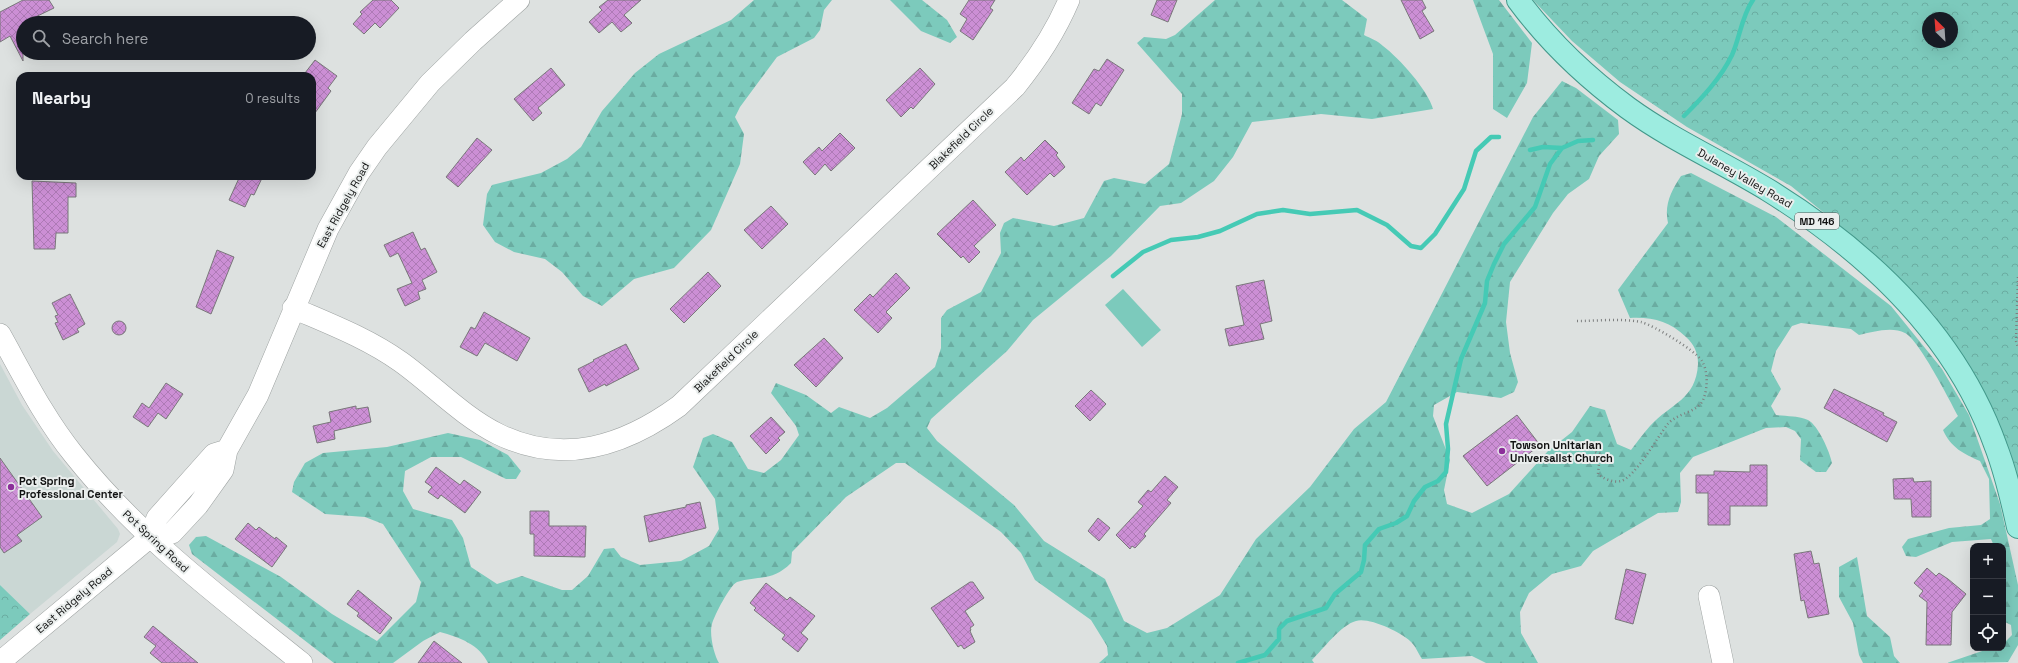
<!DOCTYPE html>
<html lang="en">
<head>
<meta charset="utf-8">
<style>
  :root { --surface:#171b24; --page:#20242c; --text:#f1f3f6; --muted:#9ea1a6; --line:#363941 }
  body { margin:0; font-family:"Space Grotesk",sans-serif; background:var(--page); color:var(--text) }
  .controls { position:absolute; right:12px; bottom:12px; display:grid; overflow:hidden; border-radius:8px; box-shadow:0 4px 16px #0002 }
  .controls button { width:36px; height:36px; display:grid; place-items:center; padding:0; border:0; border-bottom:1px solid var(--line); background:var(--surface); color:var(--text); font:20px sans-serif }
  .compass { position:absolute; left:1922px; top:12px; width:36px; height:36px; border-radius:50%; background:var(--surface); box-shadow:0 4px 16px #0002; rotate:335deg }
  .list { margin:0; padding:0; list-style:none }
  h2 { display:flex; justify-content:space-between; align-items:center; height:52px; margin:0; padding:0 16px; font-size:17px }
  h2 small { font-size:13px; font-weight:400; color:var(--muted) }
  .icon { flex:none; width:22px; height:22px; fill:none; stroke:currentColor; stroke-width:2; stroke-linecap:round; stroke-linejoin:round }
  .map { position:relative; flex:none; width:2018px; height:663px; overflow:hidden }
  .search { position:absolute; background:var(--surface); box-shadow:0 4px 16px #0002; left:16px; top:16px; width:300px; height:44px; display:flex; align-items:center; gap:10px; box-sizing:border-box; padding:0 14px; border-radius:22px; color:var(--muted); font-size:15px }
  .panel { position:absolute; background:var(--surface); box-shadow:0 4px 16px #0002; left:16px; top:72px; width:300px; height:108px; border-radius:12px }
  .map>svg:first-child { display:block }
</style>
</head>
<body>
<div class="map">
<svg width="2018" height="663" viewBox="0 0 2018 663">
  <defs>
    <pattern id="forest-firs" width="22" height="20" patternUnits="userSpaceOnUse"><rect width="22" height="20" fill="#7ccabc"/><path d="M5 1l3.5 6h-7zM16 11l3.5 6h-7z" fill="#6aaca1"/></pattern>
    <pattern id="park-crowns" width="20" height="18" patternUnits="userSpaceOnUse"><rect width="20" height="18" fill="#7ccabc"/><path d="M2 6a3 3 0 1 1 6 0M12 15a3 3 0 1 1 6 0" fill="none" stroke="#6aaca1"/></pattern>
    <pattern id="building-cross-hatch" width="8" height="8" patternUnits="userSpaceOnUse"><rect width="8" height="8" fill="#cc8fd5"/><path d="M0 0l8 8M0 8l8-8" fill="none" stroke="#ae7ab6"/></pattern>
  </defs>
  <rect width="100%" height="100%" fill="#dde1e0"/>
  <path fill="#cad7d4" d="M0,364L22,405L53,451L118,529L120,534L117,542L30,614L0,585Z"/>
  <path fill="url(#forest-firs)" d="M754,0H832L824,10L820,30L814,38L777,57L740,107L735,117L744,134L740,164L711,230L674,268L634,279L602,306L583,296L562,272L545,259L514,252L495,242L483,225L487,194L492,185L541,173L567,159L581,147L602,111L635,73L659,54L731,20Z
    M890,0H922L947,20L957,37L950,43L921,31Z
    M1215,0H1342L1367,19L1364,35C1370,38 1378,41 1383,46C1399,58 1428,90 1433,109L1372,119L1321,114L1252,122L1233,157L1214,181L1181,203L1160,206L1111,256L1033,320L1007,351L931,419L927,428L937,441L1014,505L1044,541L1105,579L1124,621L1147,633L1167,628L1220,595L1256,539L1310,487L1354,429L1386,402L1533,117L1562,81L1576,88L1618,120L1619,134L1599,156L1589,179L1568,194L1553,213L1510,282L1506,322L1510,353L1518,382L1514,392L1501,398L1457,392L1434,405L1433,416L1450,460L1444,490L1447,504L1472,513L1509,494L1548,451L1572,432L1590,406L1605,410L1617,444L1631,450C1637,442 1643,434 1650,426C1671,403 1696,400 1698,364C1698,353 1694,344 1686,337C1669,321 1653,317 1630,318L1618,290L1668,223C1664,205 1671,191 1681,176L1691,173L1776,217L1891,306L1942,369L1969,415L2000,504L2018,585V645L2008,662L1947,663L1991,648H2003V644L2012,635L2011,625L2003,621V546H1994L1991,539L1952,542L1916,557L1906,556L1902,547L1908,539L1949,528L1981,525L1990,519L1989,479L1980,461C1964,454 1951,448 1943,430L1958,416C1950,401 1919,340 1905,333C1892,326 1872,332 1859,335L1851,329L1801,323L1792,326L1776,351L1771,371L1781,389L1771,406L1776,415C1785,416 1799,416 1808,420C1818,425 1830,452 1832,463L1826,472H1816L1800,460L1801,439L1795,431L1786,427L1766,428L1693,457L1680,473L1681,502L1678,512L1658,513L1593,551L1581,566L1552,574L1529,593L1520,612L1521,633L1538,663H1486L1472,656L1422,659C1418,653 1415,645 1410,641C1400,632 1369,617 1356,621C1341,625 1323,649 1312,660L1314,663H1099L1108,655L1107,646L1091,620L1035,580L1021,553L1001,532L905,463H896L846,497L792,552L791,563C772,582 759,575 737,582C730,585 714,616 712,624C709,634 714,655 719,663H488C480,645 459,637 440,632L423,641L393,663H334L192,554L189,545L196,537L206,536L281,577L332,614L377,641L416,602L421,582L383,524L365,517L325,514L292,492L294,482L305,463L323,453L387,447L448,433L480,440L508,455L521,471L516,479H506L461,457H431L405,471L403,491L413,509L452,520L463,538L471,567L497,584L522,576L562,590H572L588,576L604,549L614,548L621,557L640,565L681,561L709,546L719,529L715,499L693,467L703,438L713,434L732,442L748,469L764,473L781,460L799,435L796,426L771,393L776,383L806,395L831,413L839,407L870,418L887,408L935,367L941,348V318L947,310L981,292L1001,253L1000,233L1004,223L1013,218L1054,226L1084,218L1104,181L1114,178L1145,184L1169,164L1182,114V94L1137,43L1144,37L1166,39L1175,35Z
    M1473,0H1499L1532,43L1527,83L1507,118L1493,109V54Z
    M1857,557L1867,616L1890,637L1894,656L1900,663H1863L1859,655L1853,623L1839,597V567Z"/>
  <path fill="url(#park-crowns)" fill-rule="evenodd" d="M1533,0H2018V488L1966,362L1934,315L1897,276L1861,243L1791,186L1687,127L1620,82L1572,41ZM1928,18H1952V42H1928Z
    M0,585L30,614L0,640Z"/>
  <path fill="#7ccabc" d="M1123,289L1161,330L1142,347L1105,305Z"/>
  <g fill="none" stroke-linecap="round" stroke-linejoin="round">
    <path stroke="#45cab5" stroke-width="4.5" d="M1684,116C1702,98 1721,78 1732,55C1740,37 1742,15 1753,0
      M1530,150L1543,147L1562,148
      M1113,276L1143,252L1171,240L1198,237L1220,231L1257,214L1283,210L1310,214L1357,210L1387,225L1411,246L1421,248L1435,234L1464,189L1476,151L1491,137H1499
      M1238,663L1265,655L1279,639V629L1287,621L1326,608L1335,594L1361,572L1364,560L1365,545L1379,529L1396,523L1407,516L1414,501L1425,487L1438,481L1446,472L1448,449L1446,424L1461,359L1485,303L1487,281L1494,264L1504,244L1535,207L1550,164L1562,148L1578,141L1593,140"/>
  </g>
  <path fill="url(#building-cross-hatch)" stroke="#79777a" d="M23,0H49L54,8L23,23V61L10,36L0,42V12Z
    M373,0H391L399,8L380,28L375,23L364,34L353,24L362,14L360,12Z
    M608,0H641L624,15L632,23L621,32L612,22L599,33L589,22L602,10L599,7Z
    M969,0H995L990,8L993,10L973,40L960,31L967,19L960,14Z
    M1157,0H1177L1168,22L1151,15Z
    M1401,0H1422L1426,8L1422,11L1434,31L1420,39Z
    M1107,59L1124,70L1101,106L1096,103L1089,114L1072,103L1094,69L1099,71Z
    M315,60L337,76L328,88L331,91L312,117V76L305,73Z
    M551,68L565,85L538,108L542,113L533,121L514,99Z
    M920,68L935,84L913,109L911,107L901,117L886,100Z
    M840,133L855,148L831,171L825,164L815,175L803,162L819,147L822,151Z
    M477,138L492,150L458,187L446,177Z
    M1045,140L1058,153L1056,155L1065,167L1054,177L1050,173L1027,195L1005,172L1021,157L1024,161Z
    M240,176H263L254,195L251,194L245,207L229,200Z
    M32,181L76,183V197H68V233H56L55,249H34Z
    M973,200L996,225L974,246L980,252L969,263L963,256L961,258L937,234Z
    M771,206L788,224L762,249L744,230Z
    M413,232L421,250L425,248L437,272L422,280L426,289L418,292L420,299L405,306L397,289L412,283L398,253L390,257L384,245Z
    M217,250L234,257L211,314L196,307Z
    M708,272L721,286L684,323L670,309Z
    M896,273L910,288L886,312L892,318L878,333L854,310L870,294L873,297Z
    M1264,280L1272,321L1260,324L1264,339L1229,346L1225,329L1244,325L1236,286Z
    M70,294L85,324L77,329L79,332L63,340L55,323L58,322L55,316L58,315L52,303Z
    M484,312L530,338L517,361L485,343L477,356L460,347L471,327L475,329Z
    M112 328a7 7 0 1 1 14 0a7 7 0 1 1-14 0Z
    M824,338L843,358L816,387L794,365Z
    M626,344L639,369L606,386L605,384L589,392L578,369L594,361L593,360Z
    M166,383L183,394L166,419L158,413L148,427L133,417L142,403L149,408Z
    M1834,389L1884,413L1883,415L1897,422L1887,442L1824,408Z
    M1091,390L1106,404L1090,421L1075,406Z
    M356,406V409L368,407L371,422L334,431L335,439L317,443L313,426L331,422L329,412Z
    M1517,415L1540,445L1487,486L1463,456Z
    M771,417L785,432L778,438L780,440L766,454L750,436Z
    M0,458L42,517L17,535L22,541L4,553L0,547Z
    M1750,465H1767V506H1730V525H1708V493H1696V475H1714V471L1750,472Z
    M436,467L460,485L464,480L481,492L465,513L441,495L438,499L428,492L432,487L425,482Z
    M1165,476L1178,487L1167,500L1171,503L1144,534L1146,536L1135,548L1132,546L1130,549L1116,535L1143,506L1138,502L1148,490L1151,492Z
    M1913,478L1914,482L1931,481V517H1912L1911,499H1894L1893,479Z
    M700,502L706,528L649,542L644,516L686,507V505Z
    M530,511H549V526H586L585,557L534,556V534H530Z
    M1098,518L1110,528L1099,541L1088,531Z
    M248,523L256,530L259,527L275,539L276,537L287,546L272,567L235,539Z
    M1811,551L1814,564L1819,563L1829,614L1808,618L1804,600L1801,601L1794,554Z
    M1927,568L1936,576L1939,573L1948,579L1966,594L1952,612L1951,645H1926L1927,602L1919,596L1923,591L1914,583Z
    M1626,569L1646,574L1633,624L1615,619Z
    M970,582H973L984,598L965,611L974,625L970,628L971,630L970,631L975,642L964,649L961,645L958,647L931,608Z
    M766,583L787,600L790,597L815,616L801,633L808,639L798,652L782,639L785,635L754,610L756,608L750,603Z
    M358,590L392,618L380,634L357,616L359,613L347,604Z
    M153,626L198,663H162L150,653L156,646L144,637Z
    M434,641L462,663H418Z"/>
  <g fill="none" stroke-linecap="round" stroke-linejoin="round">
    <defs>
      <path id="minor" d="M293,308C330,324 367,338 401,362C433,385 462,416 498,434C563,466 624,446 679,406L1015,87C1037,60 1055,33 1069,0
        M0,334C23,375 44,418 74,455C140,538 220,597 302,663
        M149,538L157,518L214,454L227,450
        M1709,596L1723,663
        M0,662L149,538L172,533L198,505L223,470L227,450L258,395L328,229L359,173L377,147L430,83L473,41L519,0"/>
      <path id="major" d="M1518,0C1549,42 1586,77 1628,108C1672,140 1722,162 1768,190C1868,252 1956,334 1996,447C2006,473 2012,500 2018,527"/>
    </defs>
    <use href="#minor" stroke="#9ea3a2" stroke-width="22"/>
    <use href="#major" stroke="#42988a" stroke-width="24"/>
    <path stroke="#7d7f7f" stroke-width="2.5" stroke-dasharray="1 3" stroke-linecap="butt" d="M2018,277L2016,341L2018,348
      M1577,321C1598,321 1621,318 1641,322C1653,325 1695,350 1702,361C1708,371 1708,389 1703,400C1697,413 1676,413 1667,425C1657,438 1635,477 1621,481C1614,483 1604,479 1598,474L1600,454L1593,451"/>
    <use href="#minor" stroke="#fff" stroke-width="21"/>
    <use href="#major" stroke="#9dece0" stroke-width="22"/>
  </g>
  <g fill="#8c2f9a" stroke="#eaeeed" stroke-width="1.5">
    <circle cx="1502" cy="451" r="4"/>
    <circle cx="11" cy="487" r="4"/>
  </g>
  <g text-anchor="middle" stroke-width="4" stroke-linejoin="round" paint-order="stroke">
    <rect fill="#eaeeed" stroke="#525454" stroke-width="1" x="1795" y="213" width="44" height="16" rx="3"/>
    <g font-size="10" font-weight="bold" fill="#111212">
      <text x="1817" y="225">MD 146</text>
    </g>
    <g font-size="11" fill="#111212" stroke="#eaeeed">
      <text transform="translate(961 138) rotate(-44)" y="4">Blakefield Circle</text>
      <text transform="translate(1745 178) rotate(30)" y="4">Dulaney Valley Road</text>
      <text transform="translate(343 205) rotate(-61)" y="4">East Ridgely Road</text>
      <text transform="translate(726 361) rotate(-44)" y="4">Blakefield Circle</text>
      <text transform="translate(156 541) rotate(43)" y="4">Pot Spring Road</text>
      <text transform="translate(74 600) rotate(-40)" y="4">East Ridgely Road</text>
    </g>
    <g font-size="11" font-weight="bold" fill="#111212" stroke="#eaeeed" text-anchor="start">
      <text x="1510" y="449">Towson Unitarian<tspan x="1510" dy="13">Universalist Church</tspan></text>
      <text x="19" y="485">Pot Spring<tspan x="19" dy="13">Professional Center</tspan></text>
    </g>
  </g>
</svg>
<div class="controls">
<button>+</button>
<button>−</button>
<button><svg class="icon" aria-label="locate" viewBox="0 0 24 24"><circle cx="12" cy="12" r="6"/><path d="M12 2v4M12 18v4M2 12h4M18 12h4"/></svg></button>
</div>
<svg class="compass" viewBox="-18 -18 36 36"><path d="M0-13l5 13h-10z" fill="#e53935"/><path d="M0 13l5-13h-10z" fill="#9ea1a6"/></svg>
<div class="search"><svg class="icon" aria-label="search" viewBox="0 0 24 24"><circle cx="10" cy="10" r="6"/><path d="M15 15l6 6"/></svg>Search here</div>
<section class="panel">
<h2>Nearby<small>0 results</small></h2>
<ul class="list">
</ul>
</section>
</div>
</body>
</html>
